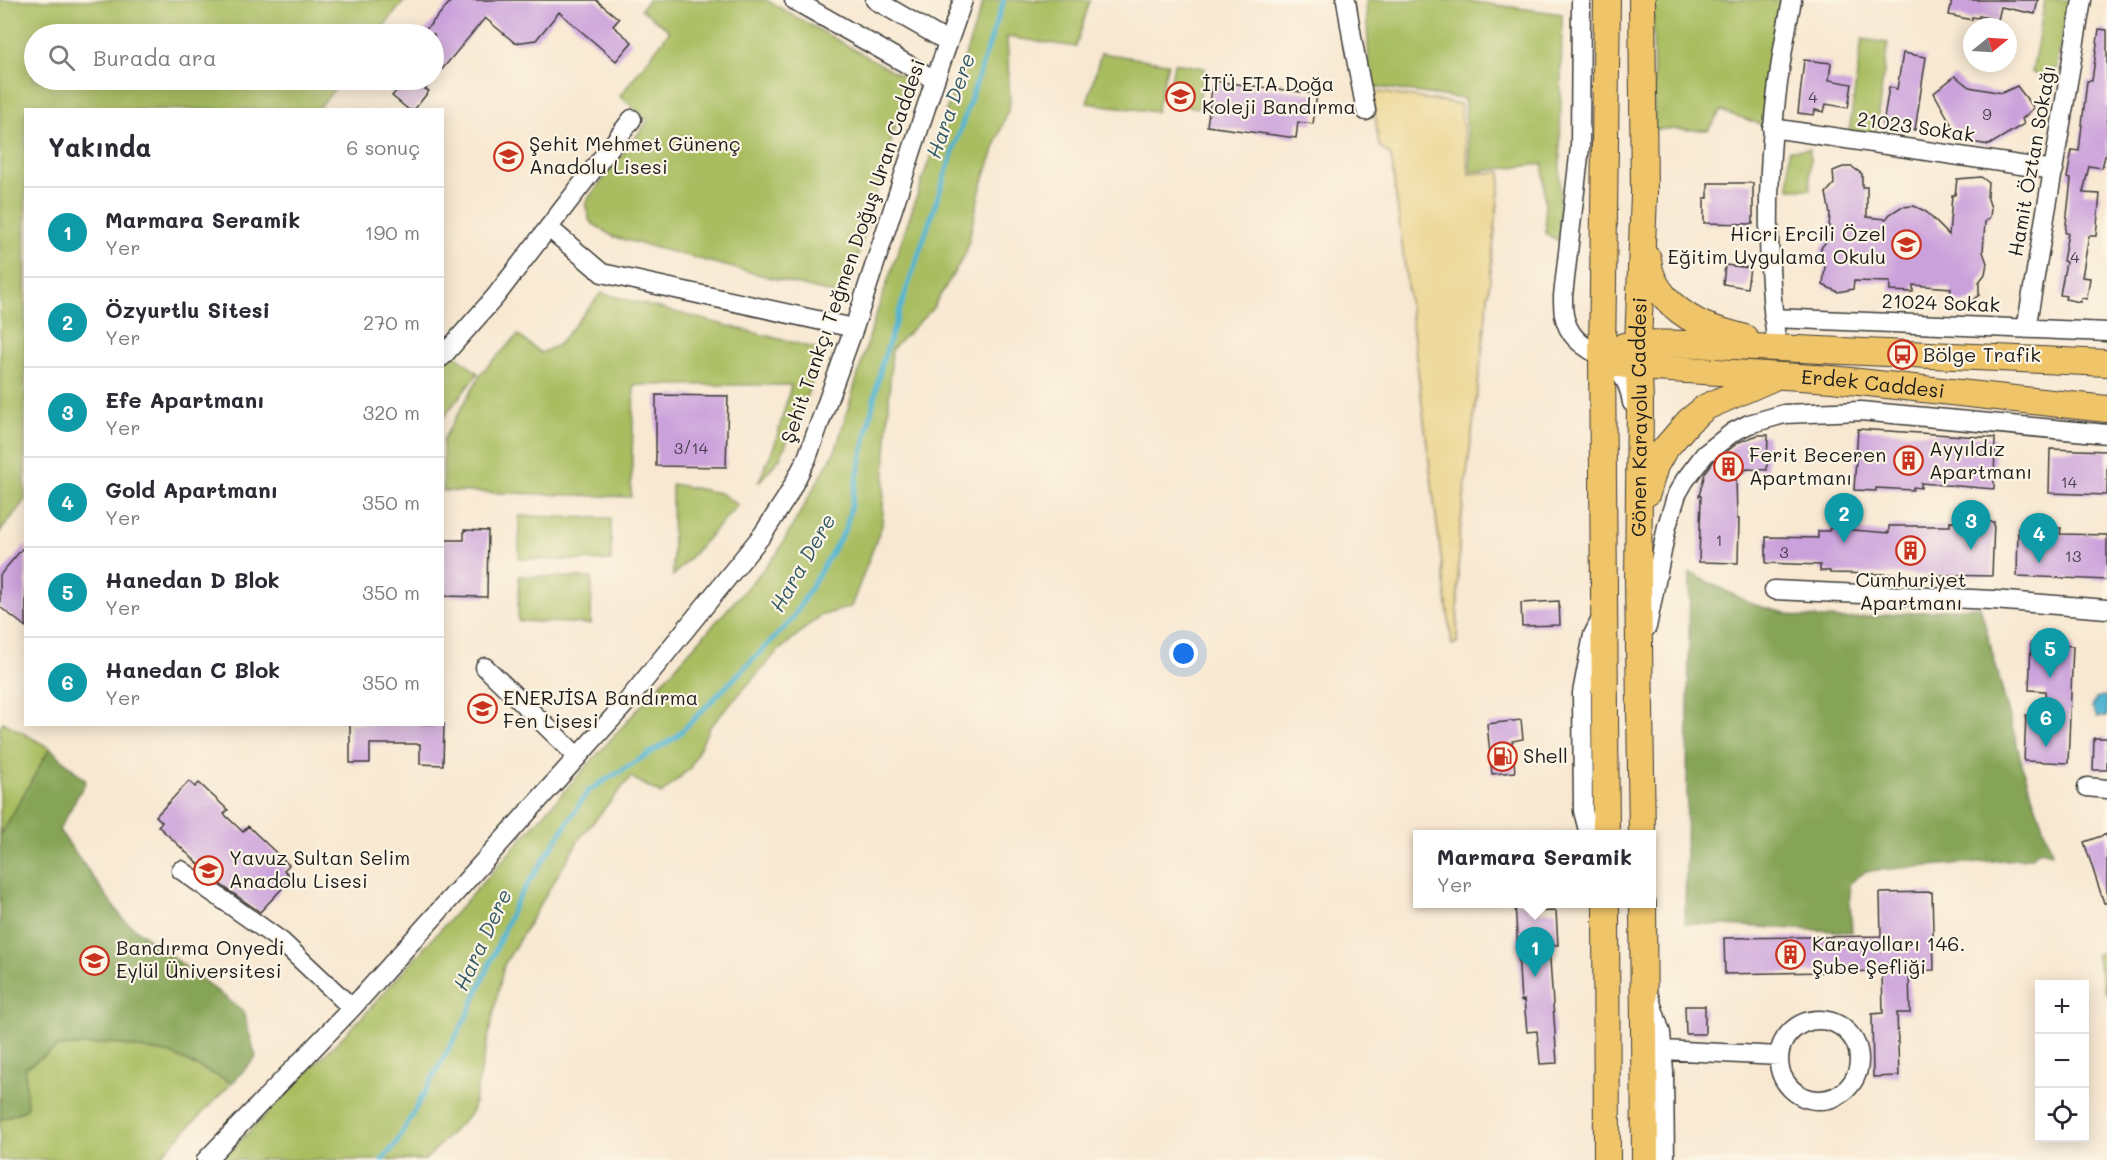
<!DOCTYPE html>
<html lang="tr">
<head>
<meta charset="utf-8">
<style>
  :root { --surface:#fff; --page:#f7f7f7; --text:#2b2b33; --muted:#7c7c81; --line:#e1e1e2; --accent:#1a73e8 }
  body { margin:0; font-family:Mali,sans-serif; background:var(--page); color:var(--text) }
  .controls { position:absolute; right:18px; bottom:18px; display:grid; overflow:hidden; border-radius:0px; box-shadow:0 3px 15px #0003 }
  .controls button { width:54px; height:54px; display:grid; place-items:center; padding:0; border:0; border-bottom:2px solid var(--line); background:var(--surface); color:var(--text); font:30px sans-serif }
  .compass { position:absolute; left:1963px; top:18px; width:54px; height:54px; border-radius:50%; background:var(--surface); box-shadow:0 3px 15px #0003; rotate:72deg }
  .you { position:absolute; left:1184px; top:654px; width:21px; height:21px; margin:-15px; border:4px solid #fff; border-radius:50%; background:#1a73e8; box-shadow:0 0 0 9px #1a73e833 }
  .badge { display:grid; place-items:center; width:39px; height:39px; border-radius:50%; background:var(--accent); color:#fff; font-size:20px; font-weight:700 }
  .pin { position:absolute; translate:-50% -50px; filter:drop-shadow(0 2px 3px #0008) }
  .pin::after { content:''; position:absolute; top:32px; width:21px; height:18px; background:inherit; clip-path:polygon(0 0,100% 0,50% 100%) }
  .popup { position:absolute; left:1413px; top:830px; width:243px; height:78px; box-sizing:border-box; display:grid; place-content:center; border-radius:0px; background:var(--surface); filter:drop-shadow(0 2px 4px #0005); font-size:20px; white-space:nowrap; color:var(--muted) }
  .popup b { font-size:22px; color:var(--text) }
  .popup::after { content:''; position:absolute; left:50%; top:100%; margin-left:-12px; border:12px solid transparent; border-top-color:var(--surface) }
  .list { margin:0; padding:0; list-style:none }
  h2 { display:flex; justify-content:space-between; align-items:center; height:78px; margin:0; padding:0 24px; font-size:26px }
  h2 small { font-size:20px; font-weight:400; color:var(--muted) }
  .list li { display:grid; grid-template-columns:39px 1fr auto; gap:18px; align-items:center; box-sizing:border-box; height:90px; padding:0 24px; border-top:2px solid var(--line) }
  .list b { display:block; font-size:22px; white-space:nowrap }
  .list p { margin:0; font-size:20px; white-space:nowrap; color:var(--muted) }
  .list em { font-size:20px; font-style:normal; color:var(--muted) }
  .icon { flex:none; width:33px; height:33px; fill:none; stroke:currentColor; stroke-width:2; stroke-linecap:round; stroke-linejoin:round }
  .map { position:relative; flex:none; width:2107px; height:1160px; overflow:hidden }
  .search { position:absolute; background:var(--surface); box-shadow:0 3px 15px #0003; left:24px; top:24px; width:420px; height:66px; display:flex; align-items:center; gap:15px; box-sizing:border-box; padding:0 21px; border-radius:33px; color:var(--muted); font-size:22px }
  .panel { position:absolute; background:var(--surface); box-shadow:0 3px 15px #0003; left:24px; top:108px; width:420px; height:618px; border-radius:0px }
  .map>svg:first-child { display:block }
</style>
</head>
<body>
<div class="map">
<svg width="2107" height="1160" viewBox="0 0 2107 1160">
  <rect width="100%" height="100%" fill="#fcf5e5"/>
  <filter id="ink" filterUnits="userSpaceOnUse"><feTurbulence type="fractalNoise" baseFrequency=".0167" numOctaves="2"/><feDisplacementMap in="SourceGraphic" scale="12" xChannelSelector="R" yChannelSelector="G"/><feConvolveMatrix kernelMatrix="1 2 1 2 8 2 1 2 1" color-interpolation-filters="sRGB"/></filter>
  <filter id="wash" filterUnits="userSpaceOnUse"><feTurbulence type="fractalNoise" baseFrequency=".008" numOctaves="4" result="noise"/><feDisplacementMap in="SourceGraphic" scale="24" xChannelSelector="R" yChannelSelector="G"/><feGaussianBlur stdDeviation="1.35" result="paint"/><feColorMatrix in="noise" values="0 0 0 0 0 0 0 0 0 0 0 0 0 0 0 0 0 1.4 0 .05"/><feComposite in="paint" operator="in"/></filter>
  <g filter="url(#wash)">
    <rect width="100%" height="100%" fill="#f8e8d1"/>
    <path fill="#a9bd61" stroke="#626c3e" stroke-width="1.5" d="M0,0H405L378,34H34V80H342L318,109L26,110L25,500L0,532Z
      M648,0H766L909,80L846,297L614,237L590,222L585,203L648,121L620,96L670,31L641,9Z
      M984,0H1090L1076,47L1007,37L1010,104L981,187L966,253L932,309L892,349L882,525L851,607L820,616L776,653L709,728L690,768L661,794L631,777L580,838L504,965L472,1112L425,1160H221L364,1015L776,555L836,449L874,321Z
      M1366,0H1460L1562,14L1559,241L1546,234L1543,164L1471,172L1464,99L1370,86Z
      M1653,0H1783L1773,45L1763,125L1721,111L1708,130L1654,129Z
      M2045,0H2068L2055,77L2032,73Z
      M1862,39L1888,43L1875,136L1849,132Z
      M1101,53L1168,63L1156,112L1087,103Z
      M1174,63L1205,68L1198,108L1167,103Z
      M1810,149V189H1789V150Z
      M601,293L822,350L809,390L780,458L758,483L775,444L791,385H634L631,497L443,491V440L482,372L518,335L541,353L558,345Z
      M452,352L478,373L443,418V365Z
      M672,484L720,493L738,505L673,576Z
      M519,516L611,518V561L519,559Z
      M519,576L592,578L591,624L518,621Z
      M3,722L50,748L0,836V727Z
      M2107,950V996L2096,955Z
      M112,1043L171,1054L232,1083L156,1160H0V1120L27,1109L25,1068L58,1047Z"/>
    <path fill="#86a457" stroke="#51603a" stroke-width="1.5" d="M1690,573L1752,604L1800,617L1847,619L1980,606L2024,771L2052,853L2040,850L2030,858L1866,871L1849,884L1852,932L1685,923Z
      M50,748L86,781L59,830L123,919L243,1011L256,1057L232,1083L171,1054L112,1043L58,1047L25,1068L27,1109L0,1120V836Z"/>
    <path fill="#eeda9e" stroke="#857b5d" stroke-width="1.5" d="M1372,91L1460,104L1469,174L1501,172L1484,336L1459,539L1457,643L1452,645L1391,156L1379,146Z"/>
    <path fill="#53b5d2" stroke="#386877" stroke-width="1.5" d="M2103,696L2107,697V717H2097L2092,708L2096,698Z"/>
    <g fill="none" stroke-linecap="round" stroke-linejoin="round">
      <path stroke="#53b5d2" stroke-width="5" d="M2056,339L2107,341
        M382,1160L396,1144L468,1014L516,902L588,791L676,737L791,621L846,528L882,363L1004,0"/>
    </g>
    <g id="blocks">
      <path fill="#cba1dc" d="M452,0H596L619,19L613,26L632,42L616,61L559,12L536,40L515,43L485,18L434,79V34H422Z
        M1952,0H2038L2035,14L2001,7L1998,20L1979,16V18L1972,17V20L1949,15Z
        M2099,29L2107,30V156H2105L2102,168L2089,166L2083,193L2100,194L2096,236H2089L2082,277L2090,278L2088,291L2087,299L2081,298L2080,302L2065,299L2066,296L2060,295L2066,262L2063,261L2068,233H2065L2071,179L2067,178L2072,150L2079,151L2087,81H2092Z
        M1903,53L1926,57L1915,130L1883,125L1889,87L1897,89Z
        M1804,60L1831,63L1829,80L1852,84L1848,108L1826,104L1824,112L1815,110L1814,115L1798,113Z
        M1955,76L1969,87L2002,93L2017,86L2034,108L2022,119L2024,124L1989,145L1960,140L1934,93Z
        M406,80H433L425,89L429,91L414,110H409L392,96Z
        M1213,81L1317,94L1313,124L1298,122L1296,138L1207,126Z
        M1843,167H1852L1862,174V187H1867V217L1886,219L1890,214L1901,207L1914,206L1925,211L1949,235L1952,195H1955L1957,179L1981,177L1988,182L1987,196L1991,208L1990,217L1985,222L1983,252L1987,263L1985,274L1979,282V295L1971,301L1961,303L1950,298L1951,288L1913,285V292L1890,291V282L1854,281L1853,289L1838,292L1823,285L1825,266L1820,256L1821,248L1828,239L1830,214L1826,193L1834,184L1833,171Z
        M1708,183H1753V224L1704,223V198H1708Z
        M1725,265L1750,268L1747,288L1723,284Z
        M656,395L728,396L726,467L656,466Z
        M1858,429L1995,438L1994,489L1921,483V488L1913,487V490L1876,488V491L1854,490Z
        M1758,435H1768L1767,470L1747,469L1736,478L1737,519H1739L1738,563L1699,562L1701,496H1699L1705,473L1713,462L1739,442Z
        M2050,449L2107,451V495L2049,493Z
        M1950,521L1994,522L1992,576L1830,573V571H1820V565L1766,563V537L1818,538V531H1829L1830,528L1889,533V526H1950Z
        M2018,527L2061,528L2060,534L2107,535V580L2017,576Z
        M464,530L488,531L487,597L442,596V540H464Z
        M26,544V627L0,607V575Z
        M1559,601L1560,625L1522,626L1521,603Z
        M2031,643L2073,646L2068,763L2024,761L2026,715L2047,716L2045,691L2029,690Z
        M1521,720L1523,739L1512,741L1515,772L1492,774L1487,724Z
        M350,724H444L443,765L420,764V744H370V763H350Z
        M2094,738H2107V770H2093Z
        M189,781L195,787L199,783L228,810L224,814L243,832L248,826L289,865L284,870L292,878L260,912L220,884L158,826L162,822L156,816Z
        M2107,834V903H2104L2084,842Z
        M1932,892L1934,970L1909,971L1910,1013H1897L1899,1076L1873,1077L1872,1014L1883,1013L1882,971L1725,974L1724,938L1881,936L1880,893Z
        M1515,903H1529V912L1556,911L1558,945H1549L1557,1063L1540,1064L1537,1031L1527,1032L1524,1000L1521,1001Z
        M1685,1006H1705V1034H1686Z"/>
    </g>
  </g>
  <g filter="url(#ink)">
    <use href="#blocks" fill-opacity="0" stroke="#3d3b37" stroke-width="1.5"/>
    <g fill="none" stroke-linecap="round" stroke-linejoin="round">
      <defs>
        <path id="minor" d="M794,0L935,80
          M875,0L948,42
          M1346,0L1353,43L1366,111
          M1581,0L1580,147L1563,296C1563,302 1563,309 1564,315C1573,361 1625,347 1632,403
          M1772,128L2054,170
          M549,228L602,273L854,328
          M1773,318L2107,332
          M2026,329L2082,0
          M1777,348C1762,228 1768,118 1792,0
          M442,357L495,297L632,119
          M1774,590L1993,600L2107,609
          M1647,627L1667,526L1677,494L1685,480L1705,454L1733,432L1749,424L1784,414L1861,411L2107,434
          M485,667L578,757
          M2087,787L2107,789
          M1589,834L1583,811L1582,693L1593,635L1601,619
          M181,870L281,941L352,1008
          M1649,996L1661,1033L1664,1072L1665,1160
          M1779 1060a40 40 0 1 1 80 0a40 40 0 1 1-80 0Z
          M1663,1050L1779,1056
          M206,1160L352,1008L625,704L763,534L787,497L807,458L854,328L935,80L963,0"/>
        <g id="highway">
          <path d="M1648,259C1650,288 1674,310 1699,323C1713,330 1730,333 1745,338"/>
          <path d="M1624,346L1638,343L1690,344L2107,363"/>
          <path id="s1" d="M1602,355L1619,364L1638,367L1832,379L2107,409"/>
          <path d="M1647,493L1655,466L1664,450L1689,421L1706,407L1772,378"/>
          <path d="M1606,834L1602,355L1607,0"/>
          <path id="s2" d="M1642,834L1638,582L1640,403L1638,343L1644,195L1642,0"/>
          <path d="M1606,904L1607,1160"/>
          <path d="M1643,904L1645,1160"/>
        </g>
      </defs>
      <use href="#minor" stroke="#3d3b37" stroke-width="21"/>
      <use href="#highway" stroke="#3d3b37" stroke-width="28"/>
      <use href="#minor" stroke="#fff" stroke-width="18"/>
      <use href="#highway" stroke="#f0c469" stroke-width="26"/>
    </g>
  </g>
  <defs>
    <symbol id="school-ring" viewBox="-11 -11 22 22"><circle r="9.5" fill="#fcf5e5" stroke="#c8321e" stroke-width="1.5"/><path d="M0-5L7-2L0 1L-7-2ZM-4 1L0 2.5L4 1V4Q0 6-4 4Z" fill="#c8321e"/></symbol>
    <symbol id="bus-ring" viewBox="-11 -11 22 22"><circle r="9.5" fill="#fcf5e5" stroke="#c8321e" stroke-width="1.5"/><path d="M-5-6H5V4H4V6H2V4H-2V6H-4V4H-5ZM-3.5-4V0h7V-4ZM-3.5 1.2v1.5H-2V1.2ZM2 1.2v1.5H3.5V1.2Z" fill="#c8321e"/></symbol>
    <symbol id="building-ring" viewBox="-11 -11 22 22"><circle r="9.5" fill="#fcf5e5" stroke="#c8321e" stroke-width="1.5"/><path d="M-4-6H4V6H1V3H-1V6H-4ZM-2.5-4.3h1.7v1.8h-1.7ZM.8-4.3h1.7v1.8H.8ZM-2.5-1h1.7V.8h-1.7ZM.8-1h1.7V.8H.8Z" fill="#c8321e"/></symbol>
    <symbol id="fuel-ring" viewBox="-11 -11 22 22"><circle r="9.5" fill="#fcf5e5" stroke="#c8321e" stroke-width="1.5"/><path d="M-5.5-6h7V0h2V4h1.3V-2.5L3-4.5l.8-.8L6-3V5H2.5V1h-1V6h-7ZM-4.2-4.7v3.2H.2V-4.7Z" fill="#c8321e"/></symbol>
    <symbol id="university-ring" viewBox="-11 -11 22 22"><circle r="9.5" fill="#fcf5e5" stroke="#c8321e" stroke-width="1.5"/><path d="M0-5L7-2L0 1L-7-2ZM-4 1L0 2.5L4 1V4Q0 6-4 4Z" fill="#c8321e"/></symbol>
  </defs>
  <g fill-rule="evenodd">
    <use href="#school-ring" x="1164" y="80" width="33" height="33"/>
    <use href="#school-ring" x="492" y="140" width="33" height="33"/>
    <use href="#school-ring" x="1890" y="228" width="33" height="33"/>
    <use href="#bus-ring" x="1886" y="338" width="33" height="33"/>
    <use href="#building-ring" x="1892" y="444" width="33" height="33"/>
    <use href="#building-ring" x="1712" y="450" width="33" height="33"/>
    <use href="#building-ring" x="1894" y="534" width="33" height="33"/>
    <use href="#school-ring" x="466" y="692" width="33" height="33"/>
    <use href="#fuel-ring" x="1486" y="740" width="33" height="33"/>
    <use href="#school-ring" x="192" y="854" width="33" height="33"/>
    <use href="#building-ring" x="1774" y="938" width="33" height="33"/>
    <use href="#university-ring" x="78" y="944" width="33" height="33"/>
  </g>
  <g text-anchor="middle" stroke-width="4.5" stroke-linejoin="round" paint-order="stroke">
    <g font-size="16" fill="#483d4c">
      <text x="1813" y="103">4</text>
      <text x="1987" y="120">9</text>
      <text x="2075" y="263">4</text>
      <text x="691" y="454">3/14</text>
      <text x="2069" y="488">14</text>
      <text x="1719" y="546">1</text>
      <text x="1784" y="558">3</text>
      <text x="2073" y="562">13</text>
    </g>
    <g font-size="20" fill="#1c1c1c" stroke="#fcf5e5" text-anchor="start">
      <text x="1202" y="91">İTÜ ETA Doğa<tspan x="1202" dy="23">Koleji Bandırma</tspan></text>
      <text x="529" y="151">Şehit Mehmet Günenç<tspan x="529" dy="23">Anadolu Lisesi</tspan></text>
      <text x="1886" y="241" text-anchor="end">Hicri Ercili Özel<tspan x="1886" dy="23">Eğitim Uygulama Okulu</tspan></text>
      <text x="1923" y="362">Bölge Trafik</text>
      <text x="1929" y="456">Ayyıldız<tspan x="1929" dy="23">Apartmanı</tspan></text>
      <text x="1749" y="462">Ferit Beceren<tspan x="1749" dy="23">Apartmanı</tspan></text>
      <text x="1911" y="587" text-anchor="middle">Cumhuriyet<tspan x="1911" dy="23">Apartmanı</tspan></text>
      <text x="503" y="705">ENERJİSA Bandırma<tspan x="503" dy="23">Fen Lisesi</tspan></text>
      <text x="1523" y="763">Shell</text>
      <text x="229" y="865">Yavuz Sultan Selim<tspan x="229" dy="23">Anadolu Lisesi</tspan></text>
      <text x="1812" y="951">Karayolları 146.<tspan x="1812" dy="23">Şube Şefliği</tspan></text>
      <text x="116" y="955">Bandırma Onyedi<tspan x="116" dy="23">Eylül Üniversitesi</tspan></text>
    </g>
    <g font-size="20" fill="#1c1c1c" stroke="#fcf5e5">
      <text transform="translate(1916 127) rotate(8)" y="7">21023 Sokak</text>
      <text transform="translate(2032 161) rotate(-80)" y="7">Hamit Öztan Sokağı</text>
      <text transform="translate(853 251) rotate(-71)" y="7">Şehit Tankçı Teğmen Doğuş Uran Caddesi</text>
      <text transform="translate(1941 303) rotate(2)" y="7">21024 Sokak</text>
      <text dy="7" stroke="none"><textPath href="#s1" startOffset="274">Erdek Caddesi</textPath></text>
      <text dy="7" stroke="none"><textPath href="#s2" startOffset="417">Gönen Karayolu Caddesi</textPath></text>
    </g>
    <g font-size="21" font-style="italic" fill="#325965" stroke="#fcf5e5">
      <text transform="translate(951 106) rotate(-71)" y="7">Hara Dere</text>
      <text transform="translate(803 563) rotate(-60)" y="7">Hara Dere</text>
      <text transform="translate(483 940) rotate(-65)" y="7">Hara Dere</text>
    </g>
  </g>
</svg>
<div class="controls">
<button>+</button>
<button>−</button>
<button><svg class="icon" aria-label="locate" viewBox="0 0 24 24"><circle cx="12" cy="12" r="6"/><path d="M12 2v4M12 18v4M2 12h4M18 12h4"/></svg></button>
</div>
<svg class="compass" viewBox="-18 -18 36 36"><path d="M0-13l5 13h-10z" fill="#e53935"/><path d="M0 13l5-13h-10z" fill="#7c7c81"/></svg>
<div class="you"></div>
<div class="pin badge" style="left:1535px;top:977px;background:#0f9aa8">1</div>
<div class="popup"><b>Marmara Seramik</b>Yer</div>
<div class="pin badge" style="left:1844px;top:543px;background:#0f9aa8">2</div>
<div class="pin badge" style="left:1971px;top:550px;background:#0f9aa8">3</div>
<div class="pin badge" style="left:2039px;top:563px;background:#0f9aa8">4</div>
<div class="pin badge" style="left:2050px;top:678px;background:#0f9aa8">5</div>
<div class="pin badge" style="left:2046px;top:747px;background:#0f9aa8">6</div>
<div class="search"><svg class="icon" aria-label="search" viewBox="0 0 24 24"><circle cx="10" cy="10" r="6"/><path d="M15 15l6 6"/></svg>Burada ara</div>
<section class="panel">
<h2>Yakında<small>6 sonuç</small></h2>
<ul class="list">
<li><span class="badge" style="background:#0f9aa8">1</span><div><b>Marmara Seramik</b><p>Yer</p></div><em>190 m</em></li>
<li><span class="badge" style="background:#0f9aa8">2</span><div><b>Özyurtlu Sitesi</b><p>Yer</p></div><em>270 m</em></li>
<li><span class="badge" style="background:#0f9aa8">3</span><div><b>Efe Apartmanı</b><p>Yer</p></div><em>320 m</em></li>
<li><span class="badge" style="background:#0f9aa8">4</span><div><b>Gold Apartmanı</b><p>Yer</p></div><em>350 m</em></li>
<li><span class="badge" style="background:#0f9aa8">5</span><div><b>Hanedan D Blok</b><p>Yer</p></div><em>350 m</em></li>
<li><span class="badge" style="background:#0f9aa8">6</span><div><b>Hanedan C Blok</b><p>Yer</p></div><em>350 m</em></li>
</ul>
</section>
</div>
</body>
</html>
